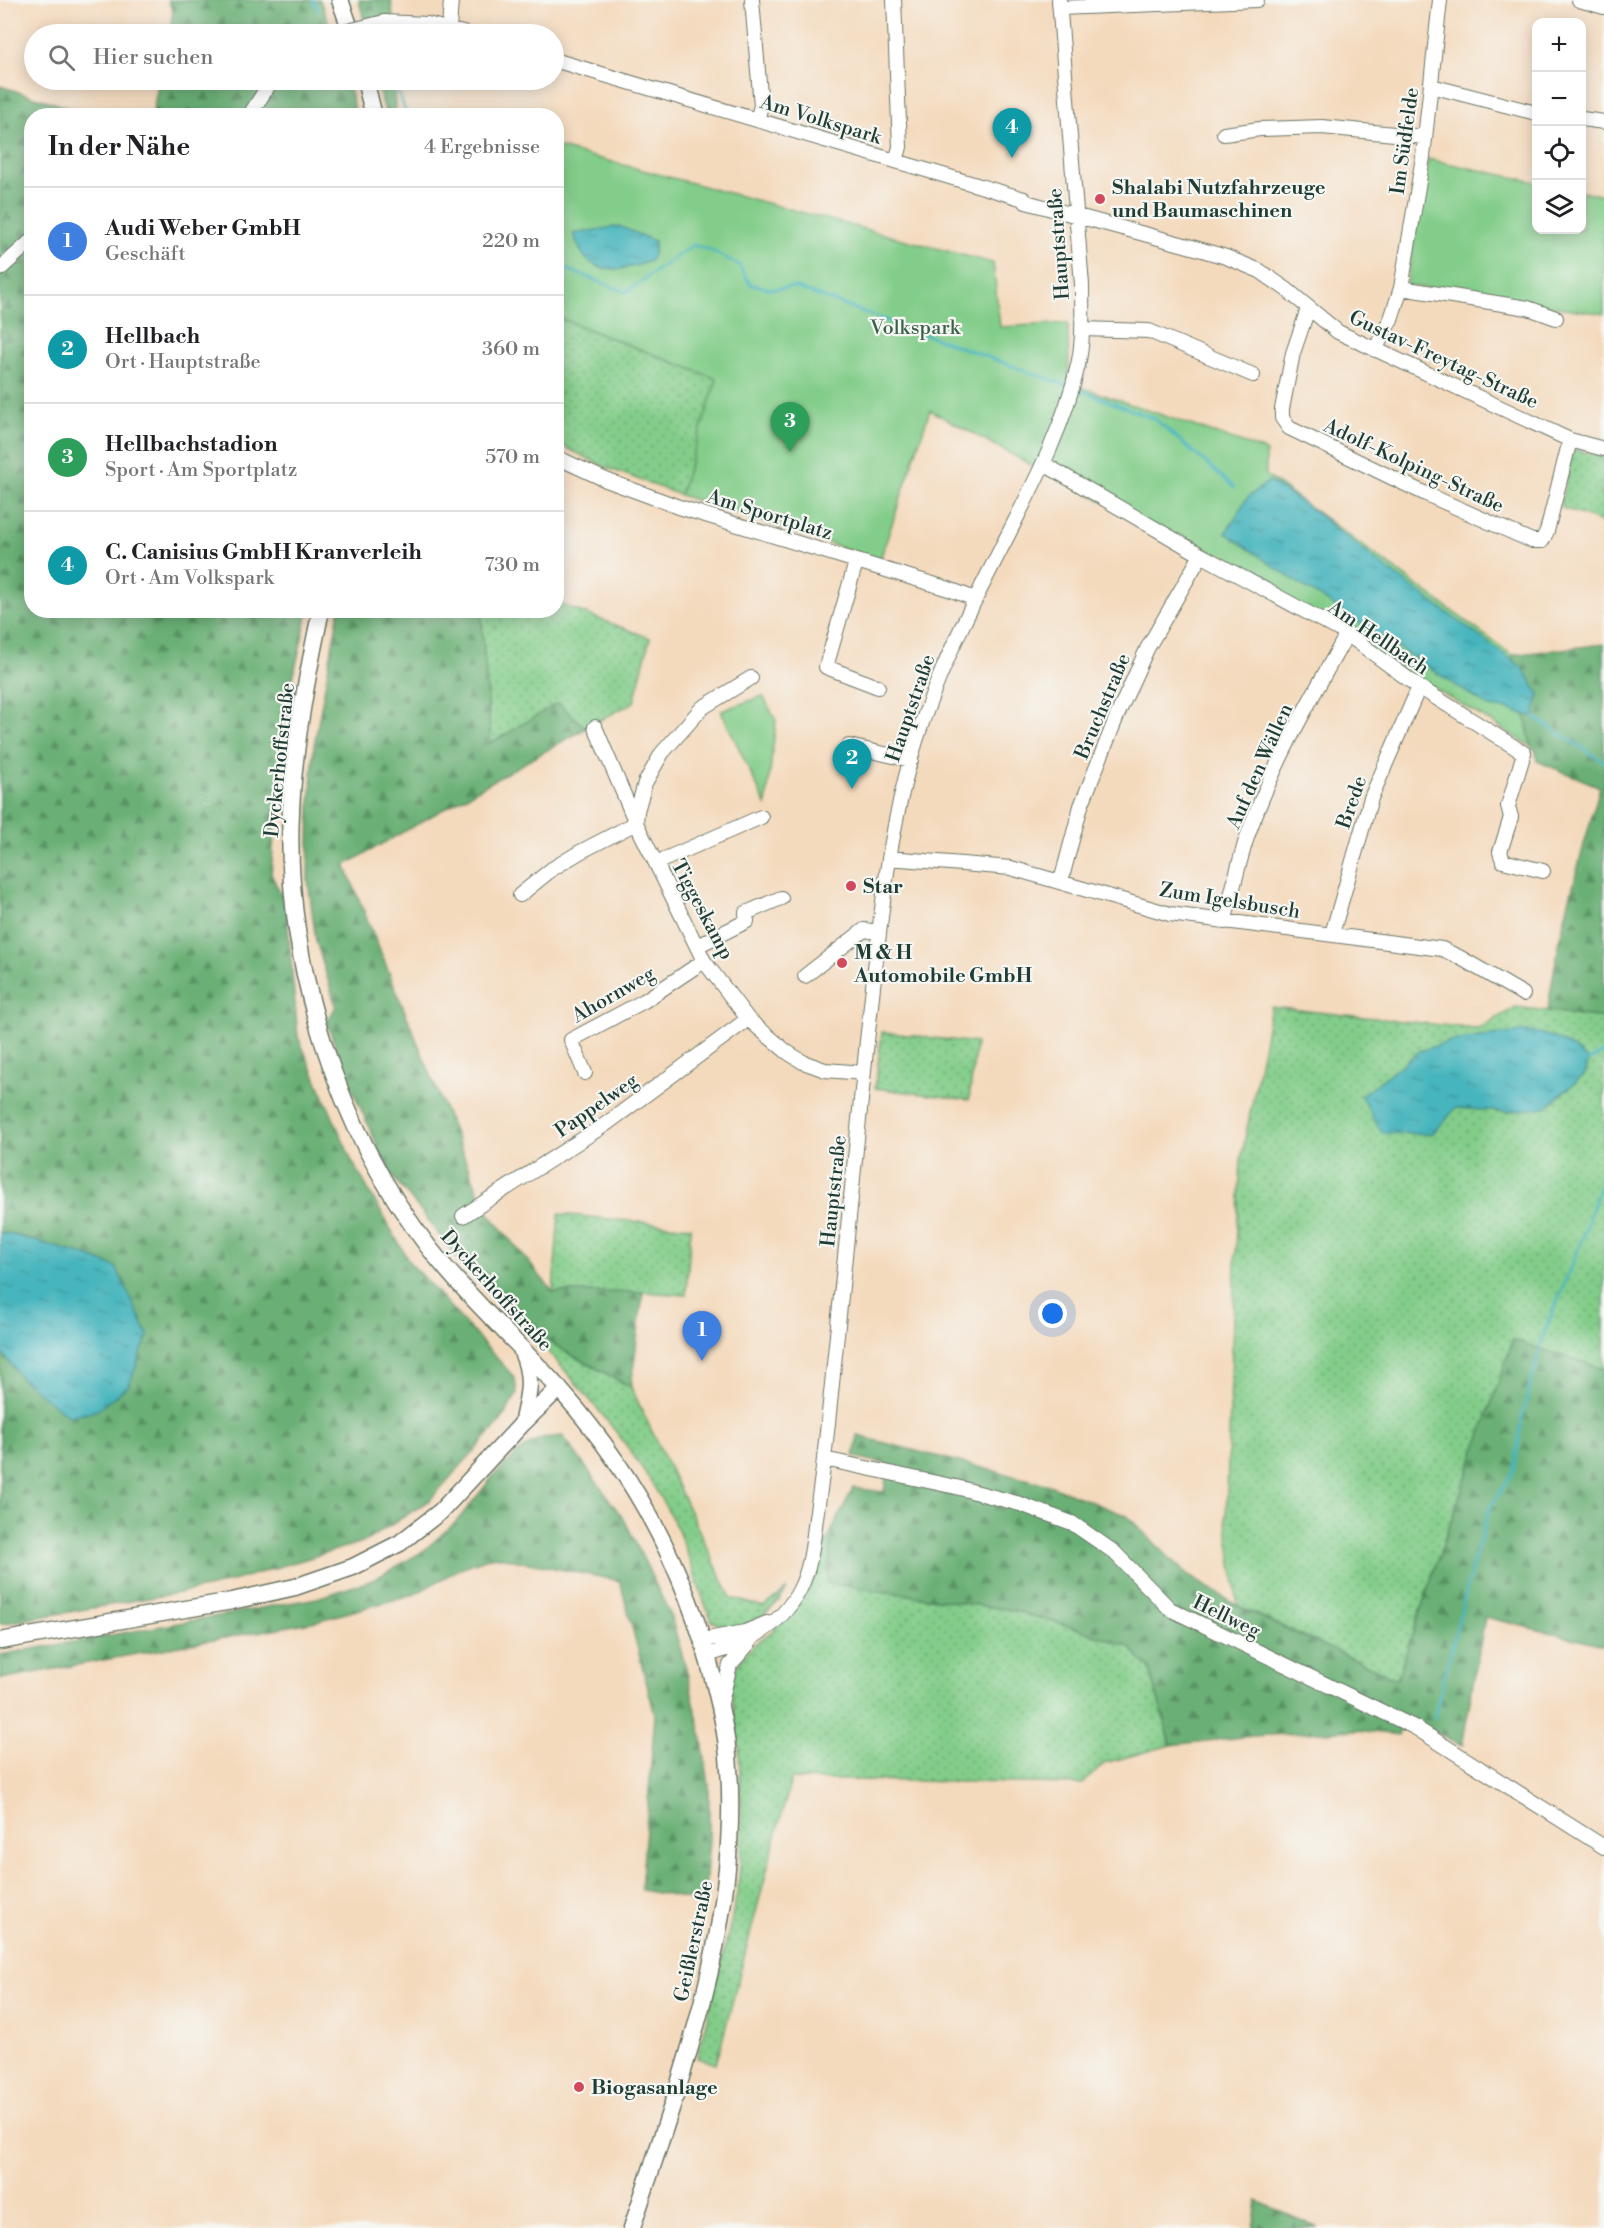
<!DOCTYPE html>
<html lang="de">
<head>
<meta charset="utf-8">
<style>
  :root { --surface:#fff; --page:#f6f6f6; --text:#202124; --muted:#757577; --line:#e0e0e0; --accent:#d1495b }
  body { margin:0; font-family:"Libre Bodoni",serif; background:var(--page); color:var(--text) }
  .controls { position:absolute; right:18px; top:18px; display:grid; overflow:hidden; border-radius:12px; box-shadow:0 3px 15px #0003 }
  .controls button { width:54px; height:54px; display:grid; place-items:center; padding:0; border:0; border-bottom:2px solid var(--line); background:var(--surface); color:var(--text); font:30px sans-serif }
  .you { position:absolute; left:1053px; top:1314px; width:21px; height:21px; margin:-15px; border:4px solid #fff; border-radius:50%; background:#1a73e8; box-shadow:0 0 0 9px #1a73e833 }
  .badge { display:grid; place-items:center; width:39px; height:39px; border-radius:50%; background:var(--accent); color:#fff; font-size:20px; font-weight:700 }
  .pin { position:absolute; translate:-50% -50px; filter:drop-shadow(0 2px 3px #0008) }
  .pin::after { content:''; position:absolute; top:32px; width:21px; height:18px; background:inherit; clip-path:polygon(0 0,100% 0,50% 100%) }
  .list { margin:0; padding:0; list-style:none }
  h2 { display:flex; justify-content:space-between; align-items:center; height:78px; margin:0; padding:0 24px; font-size:26px }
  h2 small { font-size:20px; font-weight:400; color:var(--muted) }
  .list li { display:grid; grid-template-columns:39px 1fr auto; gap:18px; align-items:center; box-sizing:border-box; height:108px; padding:0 24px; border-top:2px solid var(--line) }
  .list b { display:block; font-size:22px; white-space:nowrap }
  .list p { margin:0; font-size:20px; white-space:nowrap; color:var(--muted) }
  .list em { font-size:20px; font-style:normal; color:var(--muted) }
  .icon { flex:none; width:33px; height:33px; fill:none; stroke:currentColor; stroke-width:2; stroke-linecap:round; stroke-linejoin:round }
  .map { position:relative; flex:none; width:1604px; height:2228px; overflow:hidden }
  .search { position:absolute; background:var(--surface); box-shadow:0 3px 15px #0003; left:24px; top:24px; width:540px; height:66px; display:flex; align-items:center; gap:15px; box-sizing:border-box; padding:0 21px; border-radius:33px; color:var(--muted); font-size:22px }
  .panel { position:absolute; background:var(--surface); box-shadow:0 3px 15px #0003; left:24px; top:108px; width:540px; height:510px; border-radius:24px }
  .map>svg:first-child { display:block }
</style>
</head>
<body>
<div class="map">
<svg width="1604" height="2228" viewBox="0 0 1604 2228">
  <defs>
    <pattern id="grass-dots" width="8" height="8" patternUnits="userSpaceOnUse" patternTransform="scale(1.5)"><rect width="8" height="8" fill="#83cd8a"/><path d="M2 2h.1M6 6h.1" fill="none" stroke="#6ba872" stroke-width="1.8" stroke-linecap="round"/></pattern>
    <pattern id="forest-firs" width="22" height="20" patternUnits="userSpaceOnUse" patternTransform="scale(1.5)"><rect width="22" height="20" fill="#6ab076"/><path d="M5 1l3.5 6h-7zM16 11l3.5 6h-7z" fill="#579062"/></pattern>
    <pattern id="water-ripples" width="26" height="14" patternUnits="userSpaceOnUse" patternTransform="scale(1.5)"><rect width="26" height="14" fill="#46b5bd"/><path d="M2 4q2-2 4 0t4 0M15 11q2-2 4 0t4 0" fill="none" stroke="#3a949a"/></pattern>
  </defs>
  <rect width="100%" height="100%" fill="#f6f6f2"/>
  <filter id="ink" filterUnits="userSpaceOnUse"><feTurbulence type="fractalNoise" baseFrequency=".0167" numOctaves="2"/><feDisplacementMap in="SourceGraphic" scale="12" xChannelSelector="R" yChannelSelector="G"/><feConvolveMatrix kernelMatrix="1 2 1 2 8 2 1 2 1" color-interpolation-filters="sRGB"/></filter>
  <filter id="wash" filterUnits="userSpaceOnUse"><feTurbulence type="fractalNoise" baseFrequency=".008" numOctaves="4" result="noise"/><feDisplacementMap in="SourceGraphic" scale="24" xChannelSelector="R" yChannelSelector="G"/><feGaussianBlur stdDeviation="1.35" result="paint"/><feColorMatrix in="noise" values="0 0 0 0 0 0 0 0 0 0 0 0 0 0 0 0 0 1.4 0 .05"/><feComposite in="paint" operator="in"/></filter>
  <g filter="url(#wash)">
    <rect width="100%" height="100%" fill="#f4dabd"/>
    <path fill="url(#grass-dots)" stroke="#51855f" stroke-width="1.5" d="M556,317L717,379L680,495L605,467L557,443Z
      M1577,450L1604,457V482L1601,495L1604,496V523L1560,507L1573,451Z
      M557,603L650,638L634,702L586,728L558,703L491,744L481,611L556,610Z
      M1271,1007L1478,1029L1516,1007L1604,1018V1369L1513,1340L1397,1679L1238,1606L1226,1521L1235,1264L1241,1159Z
      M882,1032L976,1043L969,1100L875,1088Z
      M559,1214L691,1227L686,1295L643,1292H553Z
      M523,1323L568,1353L631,1387L731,1598L764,1607L787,1589C773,1612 739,1639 712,1621C699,1592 691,1560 678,1531C641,1452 580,1388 523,1323Z
      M833,1528L828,1583L1011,1610L1076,1628L1129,1647L1150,1669L1171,1745L1105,1763L1083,1784L791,1779L716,2064L697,2058L728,1935L737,1893L741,1859L742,1828L739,1750L731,1688L736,1667L752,1646L772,1631L804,1594Z"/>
    <path fill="url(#forest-firs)" stroke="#447655" stroke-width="1.5" d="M168,0H320L333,34H169L173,12Z
      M359,0H391L395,34H367Z
      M159,80H347L356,115L152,116Z
      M376,80H393L396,115H386Z
      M0,86L92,115L32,116V610L308,611L292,683L280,765L271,874L286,905L298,1037L351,1159L410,1263L515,1378L517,1394L500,1422L430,1500L366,1541L212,1587L0,1624V1350L22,1379L116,1267L81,1254L10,1234L0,1233Z
      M339,611H481L491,743L558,703L586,728L345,865L486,1210L553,1292H643L631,1387L568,1353L523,1323L458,1260L425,1216L389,1172L341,1064L327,1022L336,1006L316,941L308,880L310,806L314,745Z
      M1604,644V1018L1548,1011C1557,935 1580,860 1600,787L1537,761L1536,751L1531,746L1512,655Z
      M1513,1340L1604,1369V1646L1485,1617L1462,1746L1405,1715L1398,1735L1356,1730L1252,1736L1171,1745L1150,1669L1129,1647L1076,1628L1011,1610L827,1583L833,1528L853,1488L884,1492L888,1464L854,1457L858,1436L1049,1485L1127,1516L1187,1575L1245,1610L1397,1679Z
      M563,1436L625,1521L670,1614L686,1668L701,1734L709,1785V1840L704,1902L641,1890L655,1715L620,1581L494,1556L463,1567L415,1594L317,1621L0,1679V1655L317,1598L373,1580L422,1552L456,1522L494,1475L521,1450L540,1438Z
      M1257,2201L1318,2228H1253Z"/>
    <path fill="#83cd8a" stroke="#51855f" stroke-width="1.5" d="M556,147L993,263L1000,327L1068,323L1069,383L1266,451V475L1512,655L1531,746L1213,556L1033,466L930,410L880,560L680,495L717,379L557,317Z
      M1428,159L1536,182V230H1582V191L1604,196V314L1406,285Z
      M763,696L776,721L766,805L721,711Z"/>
    <path fill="url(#water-ripples)" stroke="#327978" stroke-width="1.5" d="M619,226L654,241V252L650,261C629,269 600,276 584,256C579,250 577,241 573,234Z
      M1269,481L1306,505L1387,569L1523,668L1539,694L1534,717L1506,709L1489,707L1286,575L1226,533L1247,498Z
      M1528,1031C1554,1035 1569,1044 1589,1061L1585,1074L1546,1107L1507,1112L1456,1108L1432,1134L1382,1133L1361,1096L1420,1051L1451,1041Z
      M0,1233L10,1234L81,1254L116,1267L148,1335L129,1385L96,1411L68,1416L22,1379L0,1350Z"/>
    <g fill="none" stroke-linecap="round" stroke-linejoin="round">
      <path stroke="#46b5bd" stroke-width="3" d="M313,0L318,10
        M394,80L407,116
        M556,265L626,292L693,245L710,250L739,265L750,284L771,289L794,287L1068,386
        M1075,388L1155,419L1234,487
        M1534,717L1604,762
        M1589,1061L1604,1052
        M1434,1718L1474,1560L1490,1508L1514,1471L1523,1412L1544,1334L1583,1237L1604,1174"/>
    </g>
  </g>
  <g filter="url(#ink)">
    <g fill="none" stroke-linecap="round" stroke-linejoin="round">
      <defs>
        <path id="minor" d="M752,0L761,106L757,120
          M894,0L900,147L896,161
          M1579,0L1604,7
          M1060,8L1257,0
          M384,22L427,24L467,34
          M449,29L451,0
          M554,60L1024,199L1026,202L1192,247L1226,257L1260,271L1286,289L1338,332L1570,440L1604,449
          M1431,86L1536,113
          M249,116L272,80
          M1582,119L1604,122
          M1224,134L1260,129L1322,127L1425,137
          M0,269L32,240
          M1401,288L1528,308L1556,318
          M1308,309L1293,353L1282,409V418L1289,428L1426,494L1532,541H1542L1547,531L1570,440
          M1082,329L1149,331L1253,375
          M1375,350L1391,319L1401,288L1423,157L1440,0
          M556,457L606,480L679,507L949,589L975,599
          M1044,464L1201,555L1347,634L1419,687L1524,753L1508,806L1511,817L1500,852L1503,861L1543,871
          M856,562L826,667L878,687
          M595,727L636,823L704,961L748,1019L787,1052L803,1062L825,1070L864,1073
          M849,746L911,760
          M889,858L1011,868L1170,914L1442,949L1459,957L1523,994
          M656,863L761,817
          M1061,881L1081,806L1117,716L1147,649L1201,555
          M520,895L552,869L580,852L636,823L637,811L645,783L662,753L702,708L751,678
          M1224,922C1232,894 1238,865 1247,837C1272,766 1310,700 1347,634
          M1332,934L1371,798L1419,687
          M697,946L747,921L746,913L781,898
          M805,976L864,930L879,932
          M585,1073L571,1040L644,1001L704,961
          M463,1216L606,1124L748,1019
          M824,1459L956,1487L1020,1504L1072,1523L1114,1552L1170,1609L1416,1728L1604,1847
          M703,1640L745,1632L767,1623
          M707,1655C745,1645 782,1625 800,1589C811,1567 813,1542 816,1518C821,1486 825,1454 828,1423C842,1296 853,1168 867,1041C880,929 887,815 927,709C950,646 981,588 1011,529C1038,476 1065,423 1078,365C1084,339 1082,312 1082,285L1059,0
          M720,1707L730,1665L750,1642"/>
        <path id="major" d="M340,0L352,34
          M365,80L374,116
          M321,610C307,676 294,744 291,811C284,962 337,1130 430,1249C470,1300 519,1343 562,1392C638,1478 688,1574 715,1686C721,1709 726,1732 728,1756C743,1919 681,2075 632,2228
          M522,1424C528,1397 534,1379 522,1352
          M0,1641L232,1601L295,1587L353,1567L400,1543L441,1511L522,1424L559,1388"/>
      </defs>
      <use href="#minor" stroke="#6a7464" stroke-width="16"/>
      <use href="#major" stroke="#6a7464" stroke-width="19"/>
      <use href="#minor" stroke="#fff" stroke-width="14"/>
      <use href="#major" stroke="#fff" stroke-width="16"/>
      <defs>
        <path id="minor-bridge" d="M336,34L384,22"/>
      </defs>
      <use href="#minor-bridge" stroke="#6a7464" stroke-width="16" stroke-linecap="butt"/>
      <use href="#minor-bridge" stroke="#fff" stroke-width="14"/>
    </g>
  </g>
  <g fill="#d1495b" stroke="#f6f6f2" stroke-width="2">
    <circle cx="1100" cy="199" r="6"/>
    <circle cx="851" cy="886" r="6"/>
    <circle cx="842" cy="963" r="6"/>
    <circle cx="579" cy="2087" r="6"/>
  </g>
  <g text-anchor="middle" stroke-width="4.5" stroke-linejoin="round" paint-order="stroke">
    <g font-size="20" fill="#1f3d34" stroke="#f6f6f2">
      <text transform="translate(821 119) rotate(17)" y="7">Am Volkspark</text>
      <text transform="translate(1404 141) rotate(-82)" y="7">Im Südfelde</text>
      <text transform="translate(1058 244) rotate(-94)" y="7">Hauptstraße</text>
      <text transform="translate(1444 359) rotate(25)" y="7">Gustav-Freytag-Straße</text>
      <text transform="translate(1414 465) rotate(25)" y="7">Adolf-Kolping-Straße</text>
      <text transform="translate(770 514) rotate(17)" y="7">Am Sportplatz</text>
      <text transform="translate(1379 637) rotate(34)" y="7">Am Hellbach</text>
      <text transform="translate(1102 706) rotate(-67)" y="7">Bruchstraße</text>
      <text transform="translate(910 708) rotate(-71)" y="7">Hauptstraße</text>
      <text transform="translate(279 760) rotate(-84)" y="7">Dyckerhoffstraße</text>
      <text transform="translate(1259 766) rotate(-66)" y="7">Auf den Wällen</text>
      <text transform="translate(1351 802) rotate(-71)" y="7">Brede</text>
      <text transform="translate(1230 900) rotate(9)" y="7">Zum Igelsbusch</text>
      <text transform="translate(703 909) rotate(62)" y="7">Tiggeskamp</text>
      <text transform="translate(613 994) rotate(-30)" y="7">Ahornweg</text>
      <text transform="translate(596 1105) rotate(-35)" y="7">Pappelweg</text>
      <text transform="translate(833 1191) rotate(-84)" y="7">Hauptstraße</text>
      <text transform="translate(497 1290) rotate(48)" y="7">Dyckerhoffstraße</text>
      <text transform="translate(1227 1616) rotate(26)" y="7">Hellweg</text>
      <text transform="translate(693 1941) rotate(-78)" y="7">Geißlerstraße</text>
    </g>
    <g font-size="20" font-weight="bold" fill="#1f3d34" stroke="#f6f6f2" text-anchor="start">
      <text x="1112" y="194">Shalabi Nutzfahrzeuge<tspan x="1112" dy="23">und Baumaschinen</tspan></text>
      <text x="863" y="893">Star</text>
      <text x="854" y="959">M &amp; H<tspan x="854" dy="23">Automobile GmbH</tspan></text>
      <text x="591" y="2094">Biogasanlage</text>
    </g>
    <g font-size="20" fill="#38614a" stroke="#f6f6f2">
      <text x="915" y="334">Volkspark</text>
    </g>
  </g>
</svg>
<div class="controls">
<button>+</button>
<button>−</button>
<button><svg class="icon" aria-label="locate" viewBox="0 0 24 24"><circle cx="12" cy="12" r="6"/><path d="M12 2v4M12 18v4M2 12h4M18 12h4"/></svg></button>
<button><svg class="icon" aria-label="layers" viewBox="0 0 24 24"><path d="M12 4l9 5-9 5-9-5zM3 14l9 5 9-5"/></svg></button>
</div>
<div class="you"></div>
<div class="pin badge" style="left:702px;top:1361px;background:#3f7fe0">1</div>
<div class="pin badge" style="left:852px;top:789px;background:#0f9aa8">2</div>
<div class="pin badge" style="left:790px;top:452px;background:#2e9e5b">3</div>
<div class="pin badge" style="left:1012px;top:158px;background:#0f9aa8">4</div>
<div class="search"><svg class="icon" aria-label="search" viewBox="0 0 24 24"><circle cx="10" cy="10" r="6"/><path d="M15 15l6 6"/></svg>Hier suchen</div>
<section class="panel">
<h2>In der Nähe<small>4 Ergebnisse</small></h2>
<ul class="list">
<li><span class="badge" style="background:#3f7fe0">1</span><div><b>Audi Weber GmbH</b><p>Geschäft</p></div><em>220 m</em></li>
<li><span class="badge" style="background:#0f9aa8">2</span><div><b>Hellbach</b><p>Ort · Hauptstraße</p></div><em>360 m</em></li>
<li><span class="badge" style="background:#2e9e5b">3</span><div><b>Hellbachstadion</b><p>Sport · Am Sportplatz</p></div><em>570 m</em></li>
<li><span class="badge" style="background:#0f9aa8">4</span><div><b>C. Canisius GmbH Kranverleih</b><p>Ort · Am Volkspark</p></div><em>730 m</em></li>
</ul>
</section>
</div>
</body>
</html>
